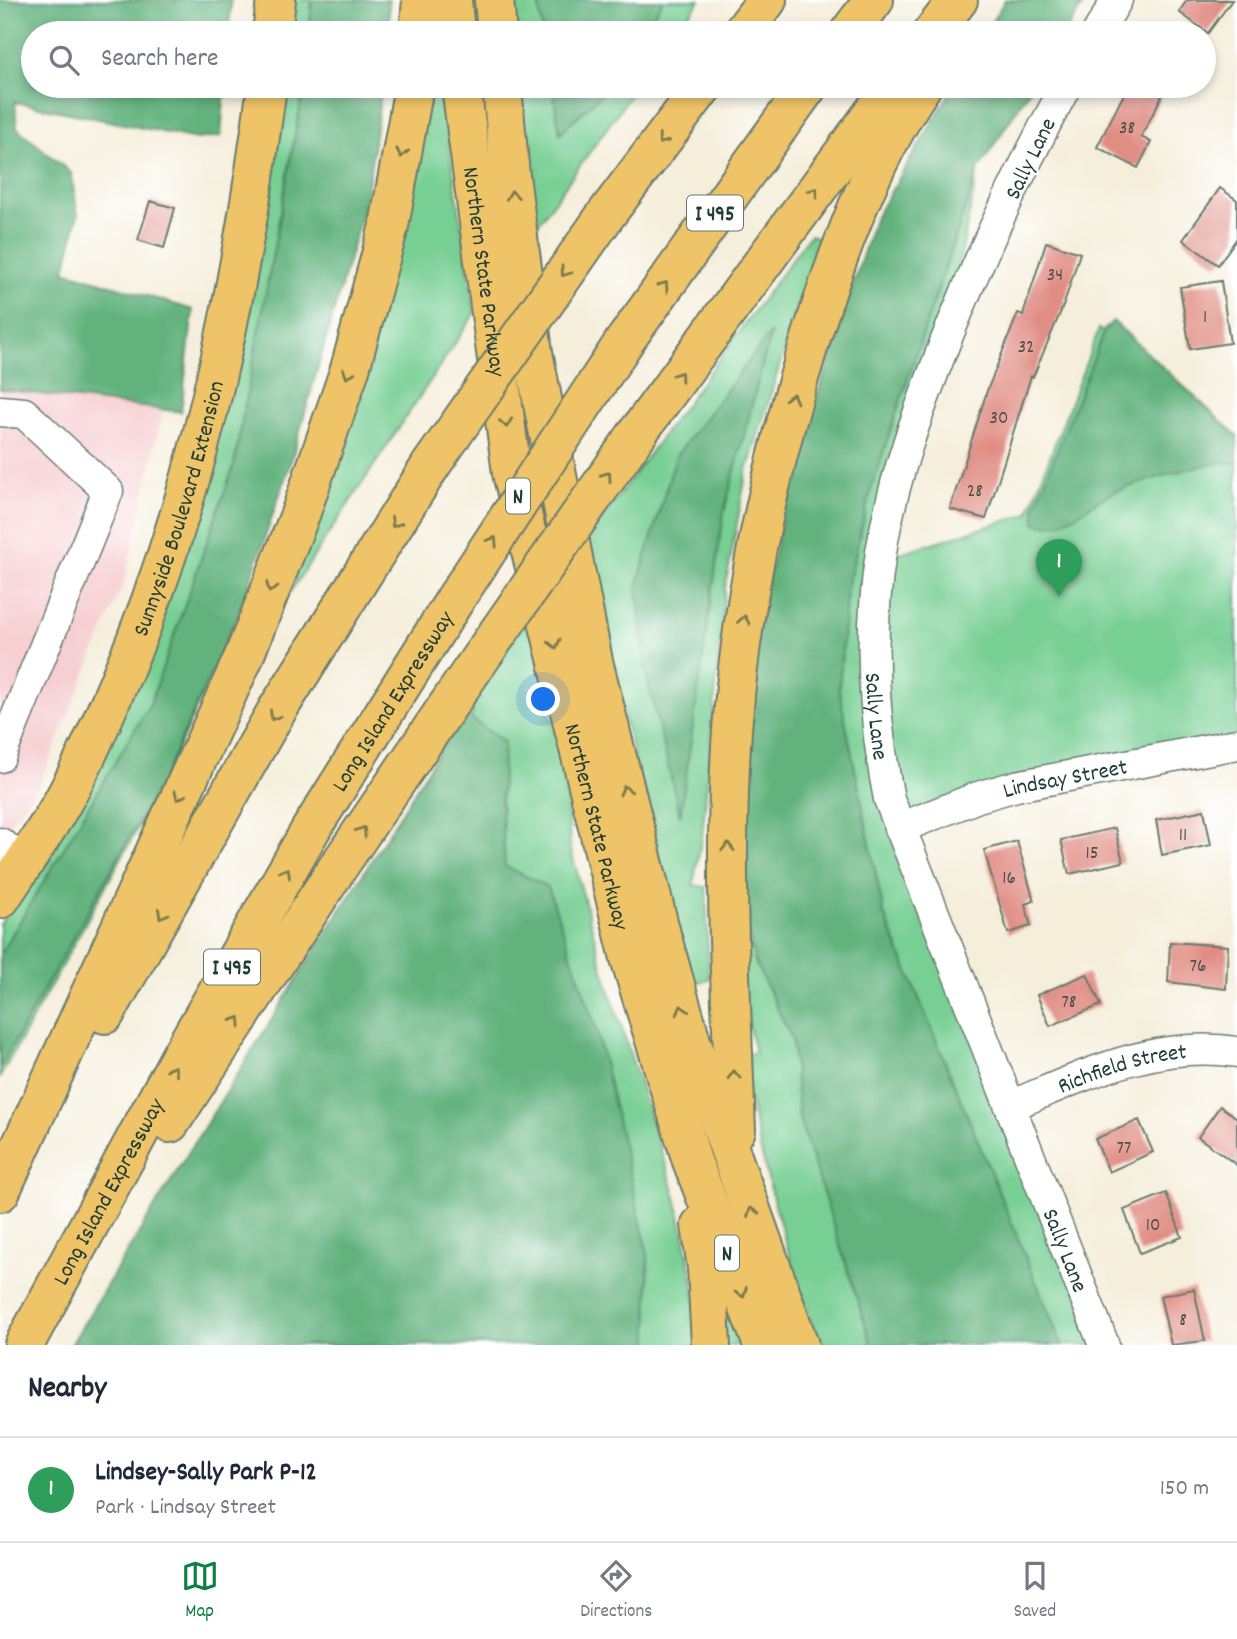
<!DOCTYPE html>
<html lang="en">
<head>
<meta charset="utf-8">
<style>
  :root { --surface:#fff; --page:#f6f6f7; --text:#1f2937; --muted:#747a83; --line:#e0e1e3; --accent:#0b8043 }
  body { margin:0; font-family:Dekko,sans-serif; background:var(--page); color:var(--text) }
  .you { position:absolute; left:544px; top:700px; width:24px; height:24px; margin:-18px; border:5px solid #fff; border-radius:50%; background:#1a73e8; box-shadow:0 0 0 10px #1a73e833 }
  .badge { display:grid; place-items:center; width:46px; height:46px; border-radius:50%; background:var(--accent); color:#fff; font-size:23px; font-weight:700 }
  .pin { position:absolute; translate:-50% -58px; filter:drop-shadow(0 2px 4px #0008) }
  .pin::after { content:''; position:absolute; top:37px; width:24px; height:21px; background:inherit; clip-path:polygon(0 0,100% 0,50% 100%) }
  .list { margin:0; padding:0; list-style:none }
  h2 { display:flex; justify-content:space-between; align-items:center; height:91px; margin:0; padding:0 28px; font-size:30px }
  h2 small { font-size:23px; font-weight:400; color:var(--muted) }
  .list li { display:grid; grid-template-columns:46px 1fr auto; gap:21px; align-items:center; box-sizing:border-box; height:105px; padding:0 28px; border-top:2px solid var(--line) }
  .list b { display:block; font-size:26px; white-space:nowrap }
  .list p { margin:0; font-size:23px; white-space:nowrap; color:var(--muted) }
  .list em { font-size:23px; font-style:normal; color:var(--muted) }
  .icon { flex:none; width:38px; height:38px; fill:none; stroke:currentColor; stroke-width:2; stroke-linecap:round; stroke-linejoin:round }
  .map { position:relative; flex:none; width:1237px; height:1345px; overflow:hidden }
  .search { position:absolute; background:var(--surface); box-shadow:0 4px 10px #0003; left:21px; right:21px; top:21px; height:77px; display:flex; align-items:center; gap:18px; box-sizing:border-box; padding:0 24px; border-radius:38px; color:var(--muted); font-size:26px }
  .sheet { height:196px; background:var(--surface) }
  nav { display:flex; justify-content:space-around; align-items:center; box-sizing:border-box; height:98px; border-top:2px solid var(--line); background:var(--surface); font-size:19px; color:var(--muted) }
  nav a { display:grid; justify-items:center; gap:4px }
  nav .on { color:var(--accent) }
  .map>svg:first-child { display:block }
</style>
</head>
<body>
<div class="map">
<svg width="1237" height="1345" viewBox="0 0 1237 1345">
  <rect width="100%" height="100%" fill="#fff"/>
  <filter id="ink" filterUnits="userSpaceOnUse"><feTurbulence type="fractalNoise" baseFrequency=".0143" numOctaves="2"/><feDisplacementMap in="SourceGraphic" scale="14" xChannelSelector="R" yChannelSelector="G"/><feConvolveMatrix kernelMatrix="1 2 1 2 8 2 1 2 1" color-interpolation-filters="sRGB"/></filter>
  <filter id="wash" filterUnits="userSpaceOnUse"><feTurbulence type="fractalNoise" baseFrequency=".00686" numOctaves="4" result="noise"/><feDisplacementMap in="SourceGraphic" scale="28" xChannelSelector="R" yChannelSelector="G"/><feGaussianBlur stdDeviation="1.57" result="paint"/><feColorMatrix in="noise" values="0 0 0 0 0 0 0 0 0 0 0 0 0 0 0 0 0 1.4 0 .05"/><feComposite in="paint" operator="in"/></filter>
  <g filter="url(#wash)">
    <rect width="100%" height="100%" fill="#f5eedb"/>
    <path fill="#f7cfd2" d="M0,359L169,383L126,577L40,783L0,836Z"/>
    <path fill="#78cf94" stroke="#4c8664" stroke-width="2" d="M294,0H312L309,33H290Z
      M511,0H538L543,33H512Z
      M663,0H700L676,33H643Z
      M284,86H304L234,465L150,704L0,955V924L36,873L229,394L271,196Z
      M421,86H440L475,313L265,630Z
      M515,86H552L560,133L610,86H637L530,235Z
      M978,170L937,374L884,558L1028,514L1099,329L1237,437V743L903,824L1111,1345H1062L884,914L839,690L847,588L872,486Z
      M810,235L819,238L746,474L725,588L702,837L693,885L706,887L709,980L691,984L581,547Z
      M240,611L164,781L0,1077V1068L164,776Z
      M529,618L567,788L570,847L604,973L676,1197L694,1283L698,1345H649L648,1254L505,867L501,801L504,742L472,719L473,696Z
      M737,881L755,962L792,1039L799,1118L872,1345H820C785,1251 759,1155 741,1057L755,1052L734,968Z
      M715,1287L743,1338L745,1345H716Z"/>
    <path fill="#62b27e" stroke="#407859" stroke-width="2" d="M0,0H231L229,33H33V86H225L221,136L197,139L15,102L17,128L71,173L78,215L65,271L193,310L181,412L0,389Z
      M312,0H389V33H309Z
      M538,0H663L643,33H543Z
      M1005,0H1086L1065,33H985Z
      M304,86H382L366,199L292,458L240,611L164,776L0,1068V955L150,704L234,465Z
      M552,86H610L560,133Z
      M954,86H1032L978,170L872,485L847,588L839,690L884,914L1062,1345H872L799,1118L792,1039L755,962L737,881L755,639L791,478L874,220Z
      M1113,321L1237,436V462C1198,463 1154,478 1117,491C1089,500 1068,533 1035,523V507L1105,329Z
      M771,332L724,512L680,816L646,673L637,586L676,456Z
      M473,696L472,719L504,742L501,801L505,866L548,887L597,1031L648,1254L649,1345H71C201,1126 341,914 473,696Z"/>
    <g id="blocks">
      <path fill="#e08d83" d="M1187,0H1232L1208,33L1179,12Z
        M1128,86H1167L1141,137L1151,142L1138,168L1097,147Z
        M1220,188L1237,200V238L1218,265L1183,240Z
        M150,201L175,208L164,248L138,240Z
        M1046,242L1080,253L1064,304L1033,377L1031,376L986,519L950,509L987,391L1018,313L1023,315Z
        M1221,281L1230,343L1190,349L1180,287Z
        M1204,810L1211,845L1162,855L1156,820Z
        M1115,828L1123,862L1069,874L1061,840Z
        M1017,841L1034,901L1025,904L1031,926L1008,933L984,850Z
        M1170,942L1228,946L1226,989L1168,982Z
        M1087,974L1101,1005L1050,1026L1037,995Z
        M1220,1106L1237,1118V1165L1198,1137Z
        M1139,1120L1153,1152L1109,1172L1095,1139Z
        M1166,1193L1182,1237L1140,1253L1124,1210Z
        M1194,1289L1205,1341L1171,1345L1160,1296Z"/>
    </g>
  </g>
  <g filter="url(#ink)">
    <use href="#blocks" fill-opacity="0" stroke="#6a7b6e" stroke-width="2"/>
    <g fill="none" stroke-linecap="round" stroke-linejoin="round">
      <defs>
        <g id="minor">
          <path d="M1097,33L1117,0"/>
          <path id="s1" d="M1066,86C1021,168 981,253 946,340C919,409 893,478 881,552C868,634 873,718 889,799L1104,1345"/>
          <path d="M0,411L24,413L108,491L0,757"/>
          <path id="s2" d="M900,828L978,797L1016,786L1237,744"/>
          <path d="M0,843L25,861"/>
          <path id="s3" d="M1010,1106C1083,1076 1156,1039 1237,1052"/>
        </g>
        <g id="major">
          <path d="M272,33L276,0"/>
          <path id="s4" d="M0,899C21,867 44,835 63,801C83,766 99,728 115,691C199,498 240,293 267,86"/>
        </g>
        <g id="highway">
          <path d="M452,0L455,33"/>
          <path d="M494,0L497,33"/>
          <path d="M419,33L422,0"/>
          <path d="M742,33L767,0"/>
          <path d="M849,33L874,0"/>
          <path d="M932,33L958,0"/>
          <path id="s5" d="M461,86L512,473L630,958L692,1161L763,1345"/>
          <path d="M502,86L510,176L533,352L593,661L662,938L691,1041L799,1345"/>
          <path d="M605,216L703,86"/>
          <path d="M624,342L808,86"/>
          <path d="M639,431L893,86"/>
          <path d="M105,1014L276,712L431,465"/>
          <path d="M170,1123L338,867L470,673"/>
          <path d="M736,1130C731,997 723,863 732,730C742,596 771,465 811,338C839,250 870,163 922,86"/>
          <path d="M0,1192L243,659L301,512L350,369L389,226L414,86"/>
          <path d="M701,1225L707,1268L711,1345"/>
          <path id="s6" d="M24,1345L181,1055L311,829L456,598"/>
        </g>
      </defs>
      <use href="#minor" stroke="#6a7b6e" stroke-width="33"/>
      <use href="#major" stroke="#6a7b6e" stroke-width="42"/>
      <use href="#highway" stroke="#6a7b6e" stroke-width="42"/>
      <use href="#minor" stroke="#fff" stroke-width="30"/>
      <use href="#major" stroke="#efc469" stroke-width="38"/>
      <use href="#highway" stroke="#efc469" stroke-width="38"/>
      <defs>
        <path id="highway-bridge" d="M431,465L605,216
          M456,598L624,342
          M470,673L639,431"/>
      </defs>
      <use href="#highway-bridge" stroke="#6a7b6e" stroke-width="42" stroke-linecap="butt"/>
      <use href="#highway-bridge" stroke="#efc469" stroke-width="38"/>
    </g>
    <defs><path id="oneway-chevron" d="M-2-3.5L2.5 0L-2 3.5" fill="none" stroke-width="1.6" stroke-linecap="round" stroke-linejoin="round" transform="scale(1.75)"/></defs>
    <g stroke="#7d7a4c">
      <use href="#oneway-chevron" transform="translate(662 140) rotate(127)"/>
      <use href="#oneway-chevron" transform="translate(402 153) rotate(100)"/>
      <use href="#oneway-chevron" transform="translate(814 192) rotate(-53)"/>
      <use href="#oneway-chevron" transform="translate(512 195) rotate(-97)"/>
      <use href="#oneway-chevron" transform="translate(565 272) rotate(126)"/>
      <use href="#oneway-chevron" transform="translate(664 286) rotate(-55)"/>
      <use href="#oneway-chevron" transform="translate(348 374) rotate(108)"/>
      <use href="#oneway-chevron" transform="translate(679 376) rotate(-54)"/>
      <use href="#oneway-chevron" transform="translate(792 398) rotate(-75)"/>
      <use href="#oneway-chevron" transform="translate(506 423) rotate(82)"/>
      <use href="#oneway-chevron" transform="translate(607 476) rotate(-55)"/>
      <use href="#oneway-chevron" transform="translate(395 523) rotate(122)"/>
      <use href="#oneway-chevron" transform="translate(493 541) rotate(-57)"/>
      <use href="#oneway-chevron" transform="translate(271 588) rotate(112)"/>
      <use href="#oneway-chevron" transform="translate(744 620) rotate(-81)"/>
      <use href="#oneway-chevron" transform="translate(555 644) rotate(76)"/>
      <use href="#oneway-chevron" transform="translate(274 716) rotate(120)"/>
      <use href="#oneway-chevron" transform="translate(625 790) rotate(-104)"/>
      <use href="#oneway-chevron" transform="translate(179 796) rotate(114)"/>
      <use href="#oneway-chevron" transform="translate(362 831) rotate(-56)"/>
      <use href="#oneway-chevron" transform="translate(728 847) rotate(-89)"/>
      <use href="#oneway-chevron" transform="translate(286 872) rotate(-60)"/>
      <use href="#oneway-chevron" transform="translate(162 914) rotate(120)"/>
      <use href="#oneway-chevron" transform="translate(682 1010) rotate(-106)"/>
      <use href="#oneway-chevron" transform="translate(237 1021) rotate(-57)"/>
      <use href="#oneway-chevron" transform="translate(173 1070) rotate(-61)"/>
      <use href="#oneway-chevron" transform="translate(734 1075) rotate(-92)"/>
      <use href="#oneway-chevron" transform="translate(752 1212) rotate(-108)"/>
      <use href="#oneway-chevron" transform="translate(742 1293) rotate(68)"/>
    </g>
  </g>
  <g text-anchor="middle" stroke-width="5" stroke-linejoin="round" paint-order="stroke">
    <g font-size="19" fill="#4f5148">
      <text x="1127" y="133">38</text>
      <text x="1055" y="280">34</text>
      <text x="1205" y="322">1</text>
      <text x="1026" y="352">32</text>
      <text x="999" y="423">30</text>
      <text x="975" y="496">28</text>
      <text x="1183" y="840">11</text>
      <text x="1092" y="858">15</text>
      <text x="1009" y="883">16</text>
      <text x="1198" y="971">76</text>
      <text x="1069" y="1007">78</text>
      <text x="1124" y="1153">77</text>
      <text x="1153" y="1230">10</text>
      <text x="1183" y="1325">8</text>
    </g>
    <g fill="#fff" stroke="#627771" stroke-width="2">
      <rect x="687" y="195.5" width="56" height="35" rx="5"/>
      <rect x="506" y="478.5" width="24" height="35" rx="5"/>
      <rect x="204" y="949.5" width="56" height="35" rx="5"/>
      <rect x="715" y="1235.5" width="24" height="35" rx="5"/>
    </g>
    <g font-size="21" font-weight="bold" fill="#1f3d34">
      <text x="715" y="220">I 495</text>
      <text x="518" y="503">N</text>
      <text x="232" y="974">I 495</text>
      <text x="727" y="1260">N</text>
    </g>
    <g font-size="23" fill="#1f3d34" stroke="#fff">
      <text transform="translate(1029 158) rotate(-64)" y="8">Sally Lane</text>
      <text dy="8" stroke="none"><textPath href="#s5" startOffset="187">Northern State Parkway</textPath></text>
      <text dy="8" stroke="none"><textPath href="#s4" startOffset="432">Sunnyside Boulevard Extension</textPath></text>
      <text dy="8" stroke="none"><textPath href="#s6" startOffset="742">Long Island Expressway</textPath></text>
      <text dy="8" stroke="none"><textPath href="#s1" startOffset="668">Sally Lane</textPath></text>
      <text dy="8" stroke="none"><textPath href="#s2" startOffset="173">Lindsay Street</textPath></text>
      <text dy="8" stroke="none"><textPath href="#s5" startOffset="754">Northern State Parkway</textPath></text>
      <text dy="8" stroke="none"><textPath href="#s3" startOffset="119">Richfield Street</textPath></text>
      <text dy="8" stroke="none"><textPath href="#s6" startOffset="175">Long Island Expressway</textPath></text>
      <text dy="8" stroke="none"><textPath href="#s1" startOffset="1236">Sally Lane</textPath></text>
    </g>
  </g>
</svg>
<div class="you"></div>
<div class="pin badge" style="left:1059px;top:597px;background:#2e9e5b">1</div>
<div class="search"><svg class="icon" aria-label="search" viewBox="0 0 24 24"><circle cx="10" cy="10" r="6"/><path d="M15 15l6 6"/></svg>Search here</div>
</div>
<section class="sheet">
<h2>Nearby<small></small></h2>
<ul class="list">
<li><span class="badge" style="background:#2e9e5b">1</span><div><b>Lindsey-Sally Park P-12</b><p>Park · Lindsay Street</p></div><em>150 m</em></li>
</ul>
</section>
<nav>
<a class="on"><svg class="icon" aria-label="map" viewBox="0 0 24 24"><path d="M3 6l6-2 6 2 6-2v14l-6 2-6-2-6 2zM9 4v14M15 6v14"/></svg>Map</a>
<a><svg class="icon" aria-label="directions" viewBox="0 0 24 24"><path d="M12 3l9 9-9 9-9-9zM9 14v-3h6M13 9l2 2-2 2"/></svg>Directions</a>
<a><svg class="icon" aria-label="saved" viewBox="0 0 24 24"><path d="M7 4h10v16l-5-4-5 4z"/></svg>Saved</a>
</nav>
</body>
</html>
